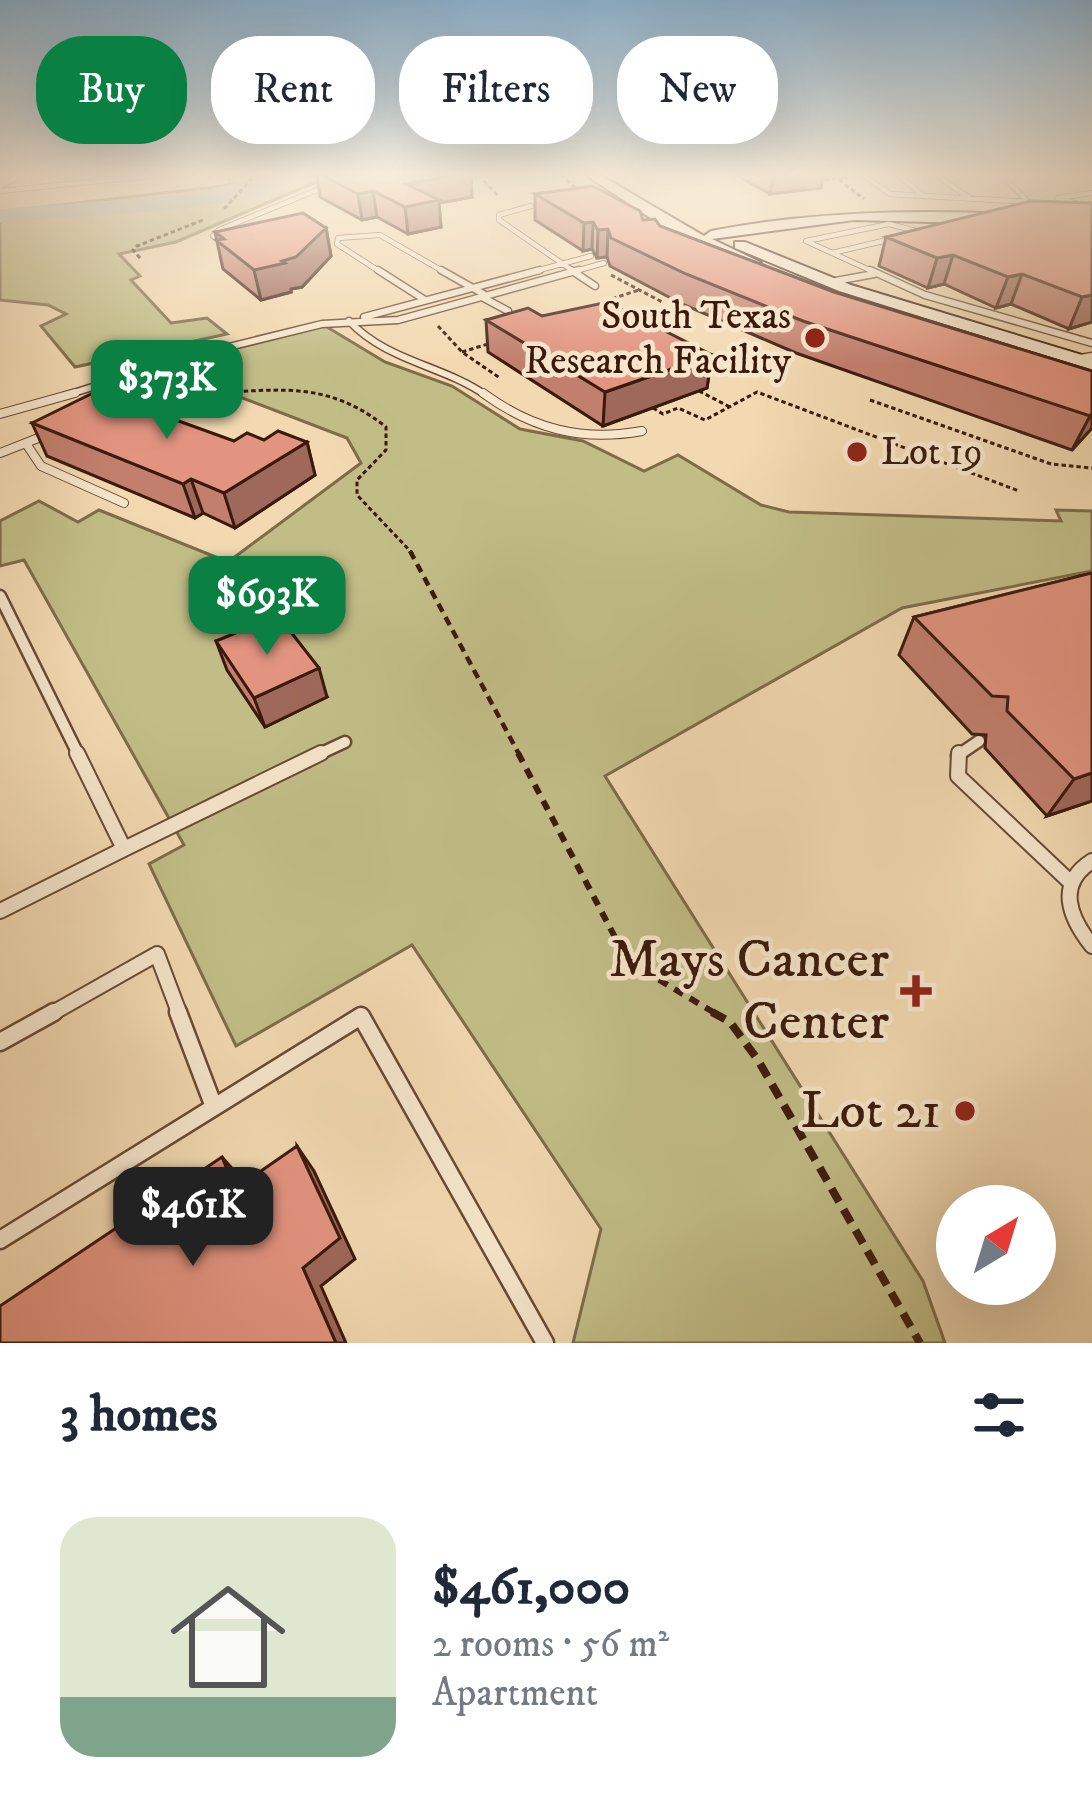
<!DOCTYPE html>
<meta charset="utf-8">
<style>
:root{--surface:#fff;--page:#f6f6f7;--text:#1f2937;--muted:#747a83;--accent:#0b8043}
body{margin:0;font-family:"IM FELL DW Pica",serif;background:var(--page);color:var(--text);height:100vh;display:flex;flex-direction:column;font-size:45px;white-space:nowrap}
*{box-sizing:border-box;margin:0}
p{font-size:39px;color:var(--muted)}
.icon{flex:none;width:66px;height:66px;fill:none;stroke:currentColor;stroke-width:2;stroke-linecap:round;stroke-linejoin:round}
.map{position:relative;height:1343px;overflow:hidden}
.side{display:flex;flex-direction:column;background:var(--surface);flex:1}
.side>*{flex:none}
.hud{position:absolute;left:36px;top:36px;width:1020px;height:108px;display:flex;gap:24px}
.needle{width:78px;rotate:38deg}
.tools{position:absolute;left:936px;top:1185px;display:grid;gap:24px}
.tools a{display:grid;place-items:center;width:120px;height:120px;border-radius:50%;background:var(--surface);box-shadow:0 12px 48px #0002;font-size:60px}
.price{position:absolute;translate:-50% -102px;padding:0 27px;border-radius:24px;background:var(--accent);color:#fff;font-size:39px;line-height:78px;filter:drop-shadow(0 3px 6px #0008)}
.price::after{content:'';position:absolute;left:50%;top:72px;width:36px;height:27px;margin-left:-18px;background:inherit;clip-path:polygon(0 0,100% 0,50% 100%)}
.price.on{background:#222;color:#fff}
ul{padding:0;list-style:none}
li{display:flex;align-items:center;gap:36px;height:300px;padding:0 60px}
li span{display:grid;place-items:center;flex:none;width:336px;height:240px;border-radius:36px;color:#555}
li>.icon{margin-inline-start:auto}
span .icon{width:144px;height:144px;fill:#fffc;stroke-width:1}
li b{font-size:51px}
h2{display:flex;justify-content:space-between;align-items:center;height:144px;padding:0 60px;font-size:51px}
.chip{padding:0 42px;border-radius:48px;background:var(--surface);box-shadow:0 12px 48px #0002;font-size:42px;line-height:108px}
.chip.on{background:var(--accent);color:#fff}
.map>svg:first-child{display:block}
.green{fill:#c2bd87;stroke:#7e6c49;stroke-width:3}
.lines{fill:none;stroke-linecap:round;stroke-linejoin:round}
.river{fill:#a1b7b8;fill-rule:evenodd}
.lane-far5-casing{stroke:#684a34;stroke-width:6}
.lane-far4-casing{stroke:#684a34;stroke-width:9}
.lane-far3-casing{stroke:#684a34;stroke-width:10}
.lane-far2-casing{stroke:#684a34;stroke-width:15}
.lane-far1-casing{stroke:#684a34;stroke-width:18}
.lane-casing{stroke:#684a34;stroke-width:21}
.secondary-casing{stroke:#3a1a0b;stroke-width:4}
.path-far3{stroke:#3a1a0b;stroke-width:3;stroke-dasharray:4.5 3;stroke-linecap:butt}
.path-far2{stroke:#3a1a0b;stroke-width:4.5;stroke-dasharray:9 6;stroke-linecap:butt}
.path-far1{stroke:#3a1a0b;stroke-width:6;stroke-dasharray:10 8;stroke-linecap:butt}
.path{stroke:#3a1a0b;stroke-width:8;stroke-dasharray:15 9;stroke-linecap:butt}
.lane-far5{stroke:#f7e6cc;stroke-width:4.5}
.lane-far4{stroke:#f7e6cc;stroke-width:6}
.lane-far3{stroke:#f7e6cc;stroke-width:8}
.lane-far2{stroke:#f7e6cc;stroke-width:10}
.lane-far1{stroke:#f7e6cc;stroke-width:14}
.lane{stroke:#f7e6cc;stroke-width:16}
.secondary{fill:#f7e6cc;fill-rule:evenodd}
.wall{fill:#c27f6e;stroke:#3a1a0b;stroke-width:3}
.shaded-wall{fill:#9e685a;stroke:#3a1a0b;stroke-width:3}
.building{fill:#e29480;stroke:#3a1a0b;stroke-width:3}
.poi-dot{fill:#8f2418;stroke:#f7e6cc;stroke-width:4.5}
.labels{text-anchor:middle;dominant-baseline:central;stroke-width:9;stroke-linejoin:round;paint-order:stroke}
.far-poi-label{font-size:39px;fill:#3a1a0b;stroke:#f7e6cc;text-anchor:end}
.near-poi-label{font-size:54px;fill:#3a1a0b;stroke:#f7e6cc;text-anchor:end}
</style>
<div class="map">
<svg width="1092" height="1343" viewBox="0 0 1092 1343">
<rect width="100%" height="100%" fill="#f2d9b1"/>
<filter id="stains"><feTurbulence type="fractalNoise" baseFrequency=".00167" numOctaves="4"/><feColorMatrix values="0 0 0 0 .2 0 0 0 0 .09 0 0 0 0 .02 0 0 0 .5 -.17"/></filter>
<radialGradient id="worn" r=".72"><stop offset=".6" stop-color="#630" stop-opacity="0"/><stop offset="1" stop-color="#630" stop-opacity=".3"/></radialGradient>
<path class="green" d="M227,175H332L176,242L119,254L140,276L131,280L171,323L207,318L227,334L75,367L41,326L66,314L48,305L0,300V212L223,186L231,183Z
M322,324L385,362L452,386L520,429L583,441L644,471L678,455L761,505L789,512L1061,521L1056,510L1092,511V571L902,608L605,776L923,1281L945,1343H573L601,1229L412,945L236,1046L149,864L184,845L24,560L0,566V521L39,501L78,522L99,510L228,562L361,463L347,438L190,378L184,358Z"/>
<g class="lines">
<path class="river" d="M274,175H303C253,215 69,214 0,223V209L183,195Z"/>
<g class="lane-far5-casing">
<path id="lane-far5" d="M863,175L890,194L1029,202
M898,175L924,196
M936,175L968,197
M1002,175L1031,205
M0,186L22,175
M0,191L159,175
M1092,193L1057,198L1092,208
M531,206L499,215V220L576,273
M225,246L213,236L219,230L329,185
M832,253L900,237
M382,273L337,244L338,238L380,235L446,273
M528,273L591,256
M568,273L604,263
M876,273L806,241L889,224L920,232"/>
</g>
<g class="lane-far4-casing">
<path id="lane-far4" d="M378,270L425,300
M441,270L487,296
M571,270L595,286
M870,270L925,295L1092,343
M830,282L874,274
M482,297L508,311
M364,317L540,270
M349,321C388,362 443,365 487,396
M1074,359L1092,356
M64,396L184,358L322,324L398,320L579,270"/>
</g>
<g class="lane-far3-casing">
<path id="lane-far3" d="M483,393C532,429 582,442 642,431
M0,414L75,393
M27,445L41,466L124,503
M0,453L51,433"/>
</g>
<g class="lane-far2-casing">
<path id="lane-far2" d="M0,596L79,756
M315,756L345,742
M957,756L979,741"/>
</g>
<g class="lane-far1-casing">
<path id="lane-far1" d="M959,753L958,776L1069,881
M124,849L321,753
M1092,861C1056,884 1069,917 1092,946
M0,911L124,849L77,753
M49,1015L157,954L180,1015"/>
</g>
<g class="lane-casing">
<path id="lane" d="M178,1012L214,1107
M0,1042L54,1012
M0,1240L361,1016L545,1343"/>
</g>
<g class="secondary-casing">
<path id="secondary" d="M586,175H600L704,236L711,231C838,206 963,210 1092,218V226L854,220L712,239L760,262L762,265L754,270L667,229Z
M735,242H745L851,285L1092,358V370L839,291L735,248Z"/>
</g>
<path class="path-far3" d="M479,175L499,197
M561,175L579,191
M838,179L846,178L842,175
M817,180L838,179L864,199
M224,209L255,175
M140,258L133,250L137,246L203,220
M611,275L664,303
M605,301L639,290
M438,326L462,352L500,378
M462,352L491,343
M154,387C244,406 306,363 386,427V450L357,480V495L413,554
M699,391L730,407
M870,400L1051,464L1092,468
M653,408L663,414L678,408L705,420L757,392L1019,491"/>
<path class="path-far2" d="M410,551L520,756"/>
<path class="path-far1" d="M518,753L617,941L646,972L718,1015"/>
<path class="path" d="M712,1012L730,1022L758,1060L920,1343"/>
<use href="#lane-far5" class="lane-far5"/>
<use href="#lane-far4" class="lane-far4"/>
<use href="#lane-far3" class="lane-far3"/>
<use href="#lane-far2" class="lane-far2"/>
<use href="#lane-far1" class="lane-far1"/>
<use href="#lane" class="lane"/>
<use href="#secondary" class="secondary"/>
</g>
<path class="wall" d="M317,175H471L472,197L439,203L441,227L408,234L377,217L362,220L320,197Z
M736,175H823L821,188L770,194Z
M535,194L643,220L834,292L1092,371V428L1072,450L796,353L682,304L610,266L607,257L597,258L592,249L583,251L535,220Z
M1092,203V322L1069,329L1011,304L996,308L944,284L928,288L879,266L886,237Z
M326,228L331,256L302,287L291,289V292L261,300L223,269L215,232Z
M542,316L712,355L707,388L603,426L488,352L486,320Z
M32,423L234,441L264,440L307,442L315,475L235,528L203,513L195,518L47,456Z
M1092,573V801L1047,816L985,748L986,735L972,734L899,655L914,617Z
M255,634L327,697L265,727L227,670L216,641Z"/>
<path class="shaded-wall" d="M454,175H471L472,197L439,203L441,227L408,234L405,207L406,184Z
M773,175H823L821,188L770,194Z
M373,191L377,217L362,220L358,194Z
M593,222L592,249L583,251L584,223Z
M326,228L331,256L302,287L291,289V292L261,300L254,270L282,261Z
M608,229L607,257L597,258L598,230Z
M953,255L944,284L928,288L937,258Z
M1022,274L1011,304L996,308L1008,277Z
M1092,295V322L1069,329L1082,297Z
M712,355L707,388L603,426L605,392Z
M1092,413V428L1072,450L1090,416Z
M307,442L315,475L235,528L224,493Z
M191,479L203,513L195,518L183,484Z
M319,668L327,697L265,727L254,698Z
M1092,773V801L1047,816L1074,779Z
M297,1146L314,1171L355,1259L321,1286L346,1343H336L303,1268Z
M222,1157L244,1182L257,1212L235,1189Z"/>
<path class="building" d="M322,175H454L406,184L439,200L405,207L373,191L358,194Z
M593,186L640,211L643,220L655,219L660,226L834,292L1092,371V413L1090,416L803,321L686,274L611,238L608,229L598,230L593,222L584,223L535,194Z
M1031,201L1092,203V295L1082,297L1022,274L1008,277L953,255L937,258L886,237Z
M303,213L326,228L296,257L282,261L285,263L254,270L216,240L224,239L215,232Z
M608,302L712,355L605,392L486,320L528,308L542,316Z
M91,394L107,395L234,441L247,433L264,440L278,431L307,442L224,493L191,479L183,484L32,423Z
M1092,573V773L1074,779L1007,711L1008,697L992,696L914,617Z
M283,622L319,668L254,698L216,641L250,627L255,634Z
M297,1146L340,1238L303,1268L336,1343H0V1306L222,1157L235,1189Z"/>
<linearGradient id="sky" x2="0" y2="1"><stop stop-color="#8bb5d5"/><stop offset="0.48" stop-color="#f9eedc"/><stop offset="1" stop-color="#f9eedc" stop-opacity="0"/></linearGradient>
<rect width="1092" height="363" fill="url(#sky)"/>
<g class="poi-dot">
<circle cx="815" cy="338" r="12"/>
<circle cx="857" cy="452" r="12"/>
<path d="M910 973h12v12h12v12h-12v12h-12v-12h-12v-12h12z"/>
<circle cx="965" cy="1111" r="12"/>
</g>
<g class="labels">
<g class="far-poi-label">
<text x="791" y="316">South Texas<tspan x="791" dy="45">Research Facility</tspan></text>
<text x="881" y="452" text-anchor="start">Lot 19</text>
</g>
<g class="near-poi-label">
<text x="889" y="960">Mays Cancer<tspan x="889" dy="62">Center</tspan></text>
<text x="941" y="1111">Lot 21</text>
</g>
</g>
<rect width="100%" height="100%" filter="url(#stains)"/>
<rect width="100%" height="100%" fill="url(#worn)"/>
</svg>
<div class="tools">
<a><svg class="needle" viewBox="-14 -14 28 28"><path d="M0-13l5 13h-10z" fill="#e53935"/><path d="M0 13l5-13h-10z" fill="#747a83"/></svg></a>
</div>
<b class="price" style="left:167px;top:442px">$373K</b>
<b class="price" style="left:267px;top:658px">$693K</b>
<b class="price on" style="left:193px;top:1269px">$461K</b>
<div class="hud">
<a class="chip on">Buy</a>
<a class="chip">Rent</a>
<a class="chip">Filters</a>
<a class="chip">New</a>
</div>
</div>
<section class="side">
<h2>3 homes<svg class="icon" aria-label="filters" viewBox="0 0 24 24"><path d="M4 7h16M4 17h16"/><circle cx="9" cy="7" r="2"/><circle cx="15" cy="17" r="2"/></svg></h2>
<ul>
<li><span style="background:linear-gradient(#dfe7d0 75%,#7fa58c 0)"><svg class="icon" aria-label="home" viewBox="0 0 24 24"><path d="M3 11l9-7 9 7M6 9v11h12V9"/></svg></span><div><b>$461,000</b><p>2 rooms · 56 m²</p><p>Apartment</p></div></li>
</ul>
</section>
